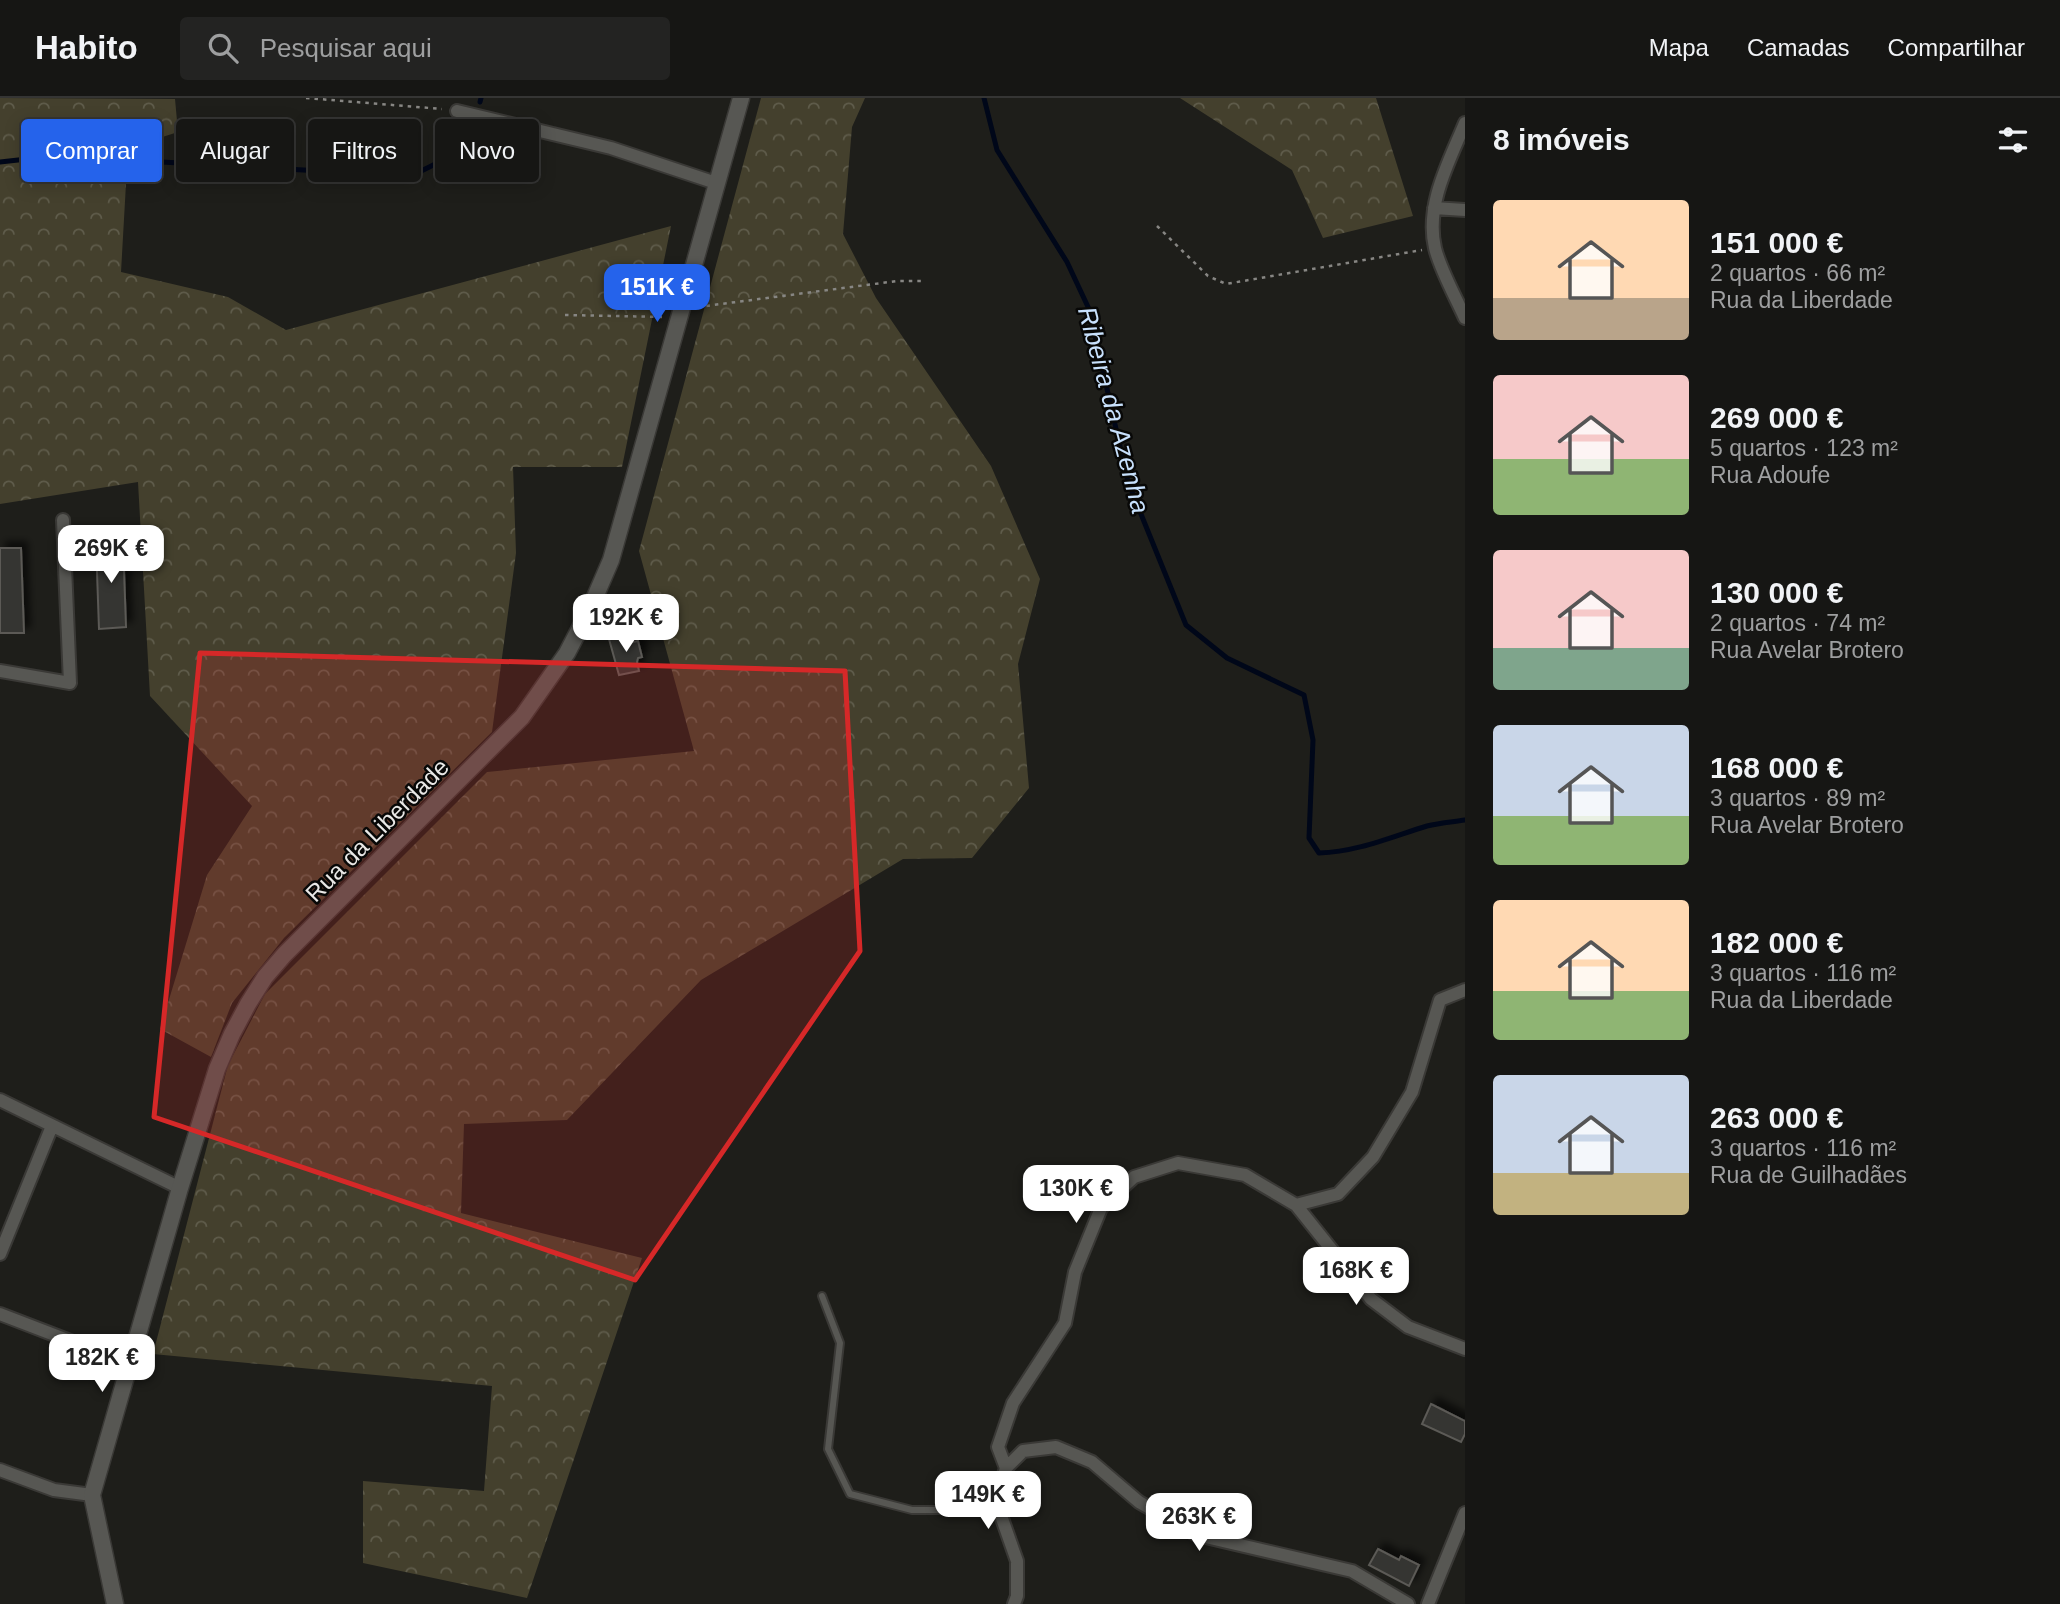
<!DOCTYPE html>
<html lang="pt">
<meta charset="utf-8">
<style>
:root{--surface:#161614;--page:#232322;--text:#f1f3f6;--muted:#9e9fa0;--line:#353534;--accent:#2563eb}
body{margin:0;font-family:Arial,sans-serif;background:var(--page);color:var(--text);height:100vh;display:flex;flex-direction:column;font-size:26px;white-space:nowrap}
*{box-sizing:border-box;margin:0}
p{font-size:23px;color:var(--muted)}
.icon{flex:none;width:38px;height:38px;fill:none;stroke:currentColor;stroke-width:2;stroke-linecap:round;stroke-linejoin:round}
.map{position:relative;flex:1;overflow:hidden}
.side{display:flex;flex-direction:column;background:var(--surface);width:595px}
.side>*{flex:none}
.guide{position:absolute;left:21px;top:21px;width:665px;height:63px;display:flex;gap:14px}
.price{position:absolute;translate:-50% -60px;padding:0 16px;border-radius:14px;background:#fff;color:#222;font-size:23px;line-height:46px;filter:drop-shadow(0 2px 4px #0008)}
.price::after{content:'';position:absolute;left:50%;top:42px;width:21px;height:16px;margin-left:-10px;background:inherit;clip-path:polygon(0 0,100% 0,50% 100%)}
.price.active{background:var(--accent);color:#fff}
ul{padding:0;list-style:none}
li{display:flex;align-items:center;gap:21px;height:175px;padding:0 28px}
li span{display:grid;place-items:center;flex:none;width:196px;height:140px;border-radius:7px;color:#555}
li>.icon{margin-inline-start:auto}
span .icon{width:84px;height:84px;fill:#fffc;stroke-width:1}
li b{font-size:30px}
h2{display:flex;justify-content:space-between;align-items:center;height:84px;padding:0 28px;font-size:30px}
.pill{padding:0 24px;border-radius:7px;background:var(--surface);box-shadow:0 4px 18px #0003,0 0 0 2px var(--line);font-size:24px;line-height:63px}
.pill.active{background:var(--accent);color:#fff}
header{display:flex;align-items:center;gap:42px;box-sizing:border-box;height:98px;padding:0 35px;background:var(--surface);border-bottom:2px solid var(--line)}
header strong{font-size:33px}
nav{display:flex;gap:38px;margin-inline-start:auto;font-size:24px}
.search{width:490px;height:63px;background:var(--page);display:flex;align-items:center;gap:18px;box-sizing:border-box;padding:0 24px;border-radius:7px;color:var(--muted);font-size:26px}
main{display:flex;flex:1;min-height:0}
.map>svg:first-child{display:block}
.forest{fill:url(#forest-crowns)}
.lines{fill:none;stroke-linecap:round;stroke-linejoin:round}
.stream{stroke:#000719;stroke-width:5}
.building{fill:#353430;stroke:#5b5a56;stroke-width:2;filter:url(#shadow)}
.service-casing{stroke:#3a3936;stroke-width:10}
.minor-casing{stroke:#3a3936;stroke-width:16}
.tertiary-casing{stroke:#3a3936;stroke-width:19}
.path{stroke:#878683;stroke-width:2.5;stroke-dasharray:3.5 5;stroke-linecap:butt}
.service{stroke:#575753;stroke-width:6}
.minor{stroke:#575753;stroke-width:12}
.tertiary{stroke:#575753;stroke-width:16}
.marked{fill:#d62828;fill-opacity:0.2;stroke:#d62828;stroke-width:5;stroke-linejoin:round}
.labels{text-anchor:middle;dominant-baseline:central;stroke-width:5;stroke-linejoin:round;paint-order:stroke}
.street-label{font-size:24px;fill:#e9e8e6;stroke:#080807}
.water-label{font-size:26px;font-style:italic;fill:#c8e1fd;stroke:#080807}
</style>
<header>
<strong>Habito</strong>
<div class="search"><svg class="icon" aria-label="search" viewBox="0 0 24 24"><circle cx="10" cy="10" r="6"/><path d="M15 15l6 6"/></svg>Pesquisar aqui</div>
<nav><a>Mapa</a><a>Camadas</a><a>Compartilhar</a></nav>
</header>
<main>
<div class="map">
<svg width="1465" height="1506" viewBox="0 0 1465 1506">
<defs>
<pattern id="forest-crowns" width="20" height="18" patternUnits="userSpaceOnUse" patternTransform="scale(1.75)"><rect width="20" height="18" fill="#44402d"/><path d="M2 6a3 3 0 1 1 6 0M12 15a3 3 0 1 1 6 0" fill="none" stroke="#5f5c4b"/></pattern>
<filter id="shadow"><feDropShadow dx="6" dy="-6" stdDeviation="3.5" flood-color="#0009"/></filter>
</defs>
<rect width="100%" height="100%" fill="#1e1e1a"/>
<path class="forest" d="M0,0L175,1L178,34L128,50L121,174L228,199L286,232L671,128L622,369H513L516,455L492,634L284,840L232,905L211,959L160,931L207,777L252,708L150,598L138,384L0,406Z
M761,0H865L852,29L843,136L876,200L991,368L1040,481L1018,566L1029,690L972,760L903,761L701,882L567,1022L464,1026L461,1115L642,1160L527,1500L363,1465V1383L484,1393L492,1288L153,1256L228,967L265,896L487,674L694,653L639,453Z
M1180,0H1376L1413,118L1323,140L1292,72Z"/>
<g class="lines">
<path class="stream" d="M984,0L997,52L1067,164L1089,211L1128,384L1186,527L1227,560L1304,597L1313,642L1309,740L1319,755C1357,754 1391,739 1427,728C1439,725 1452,724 1465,722
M480,4L481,0
M0,64L54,58L411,78C436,65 462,58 471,29"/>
</g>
<path class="building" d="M123,444L126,529L99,531L96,445Z
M0,450H21L24,535H0Z
M631,536L633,544L638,543L642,559L638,560L637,564L639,573L619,577L609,541Z
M1431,1306L1465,1323V1336L1461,1344L1422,1326Z
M1378,1451L1399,1462L1401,1458L1419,1467L1409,1488L1369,1467Z"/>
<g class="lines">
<g class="service-casing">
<path id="service" d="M822,1198L840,1245L828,1351L850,1396L912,1412H999"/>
</g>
<g class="minor-casing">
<path id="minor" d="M457,13L611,50L716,85
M1465,25C1449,64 1425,107 1435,150C1440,171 1456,200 1465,220
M1434,110L1465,112
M0,573L70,585L63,422
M0,1002L180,1090
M1296,1107L1338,1096L1373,1059L1412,994L1440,902L1465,892
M0,1156L52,1028
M0,1216L130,1266
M1006,1370L998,1349L1013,1305L1065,1225L1075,1174L1101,1110L1134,1079L1178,1065L1245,1077L1296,1107L1371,1201L1408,1229L1465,1251
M0,1372L54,1392L92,1397
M1014,1506L1017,1498V1463L999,1412L1001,1386L1006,1370L1023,1353L1056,1349L1092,1364L1139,1404L1197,1437L1352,1473L1408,1506
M1428,1506L1465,1415"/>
</g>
<g class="tertiary-casing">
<path id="tertiary" d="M115,1506L92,1397L180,1090L217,971L232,936L248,906L265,879L284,857L522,619L567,555L589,513L611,462L741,0"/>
</g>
<path class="path" d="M306,0L442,11
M1157,128L1208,178L1226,186L1422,152
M698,209L897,183H922
M565,217L664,219"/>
<use href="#service" class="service"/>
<use href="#minor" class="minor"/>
<use href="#tertiary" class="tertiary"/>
</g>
<path class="marked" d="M200,555L845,573L860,853L635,1182L154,1019Z"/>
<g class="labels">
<g class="street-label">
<text transform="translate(377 732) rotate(-45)">Rua da Liberdade</text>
</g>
<g class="water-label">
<text transform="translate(1114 312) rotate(75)">Ribeira da Azenha</text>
</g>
</g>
</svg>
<b class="price active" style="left:657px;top:226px">151K €</b>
<b class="price" style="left:111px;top:487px">269K €</b>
<b class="price" style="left:626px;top:556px">192K €</b>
<b class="price" style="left:1076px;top:1127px">130K €</b>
<b class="price" style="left:1356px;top:1209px">168K €</b>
<b class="price" style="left:102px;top:1296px">182K €</b>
<b class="price" style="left:988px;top:1433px">149K €</b>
<b class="price" style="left:1199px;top:1455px">263K €</b>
<div class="guide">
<a class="pill active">Comprar</a>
<a class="pill">Alugar</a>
<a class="pill">Filtros</a>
<a class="pill">Novo</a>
</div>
</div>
<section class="side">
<h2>8 imóveis<svg class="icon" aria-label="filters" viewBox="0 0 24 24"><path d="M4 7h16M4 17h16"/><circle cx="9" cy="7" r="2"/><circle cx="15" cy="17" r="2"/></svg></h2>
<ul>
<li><span style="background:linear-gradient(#ffd9b3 70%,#b9a48a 0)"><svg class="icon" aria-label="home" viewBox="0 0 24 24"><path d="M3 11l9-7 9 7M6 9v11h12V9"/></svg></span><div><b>151 000 €</b><p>2 quartos · 66 m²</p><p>Rua da Liberdade</p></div></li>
<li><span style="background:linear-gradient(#f6c9c9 60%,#8fb573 0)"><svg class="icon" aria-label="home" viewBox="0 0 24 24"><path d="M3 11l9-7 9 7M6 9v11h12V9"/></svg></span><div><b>269 000 €</b><p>5 quartos · 123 m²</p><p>Rua Adoufe</p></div></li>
<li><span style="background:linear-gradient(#f6c9c9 70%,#7fa58c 0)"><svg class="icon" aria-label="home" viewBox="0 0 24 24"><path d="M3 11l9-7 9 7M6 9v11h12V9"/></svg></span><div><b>130 000 €</b><p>2 quartos · 74 m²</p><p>Rua Avelar Brotero</p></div></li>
<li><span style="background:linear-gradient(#c9d6e8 65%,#8fb573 0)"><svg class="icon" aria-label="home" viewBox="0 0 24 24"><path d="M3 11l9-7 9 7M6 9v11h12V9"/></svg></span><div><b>168 000 €</b><p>3 quartos · 89 m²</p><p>Rua Avelar Brotero</p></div></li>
<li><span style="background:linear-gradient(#ffd9b3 65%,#8fb573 0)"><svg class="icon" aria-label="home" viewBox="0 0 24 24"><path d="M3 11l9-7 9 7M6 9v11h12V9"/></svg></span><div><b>182 000 €</b><p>3 quartos · 116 m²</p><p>Rua da Liberdade</p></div></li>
<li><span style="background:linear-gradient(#c9d6e8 70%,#c2b280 0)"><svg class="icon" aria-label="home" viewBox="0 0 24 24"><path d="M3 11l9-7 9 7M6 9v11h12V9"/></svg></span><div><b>263 000 €</b><p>3 quartos · 116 m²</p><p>Rua de Guilhadães</p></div></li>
</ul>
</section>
</main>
